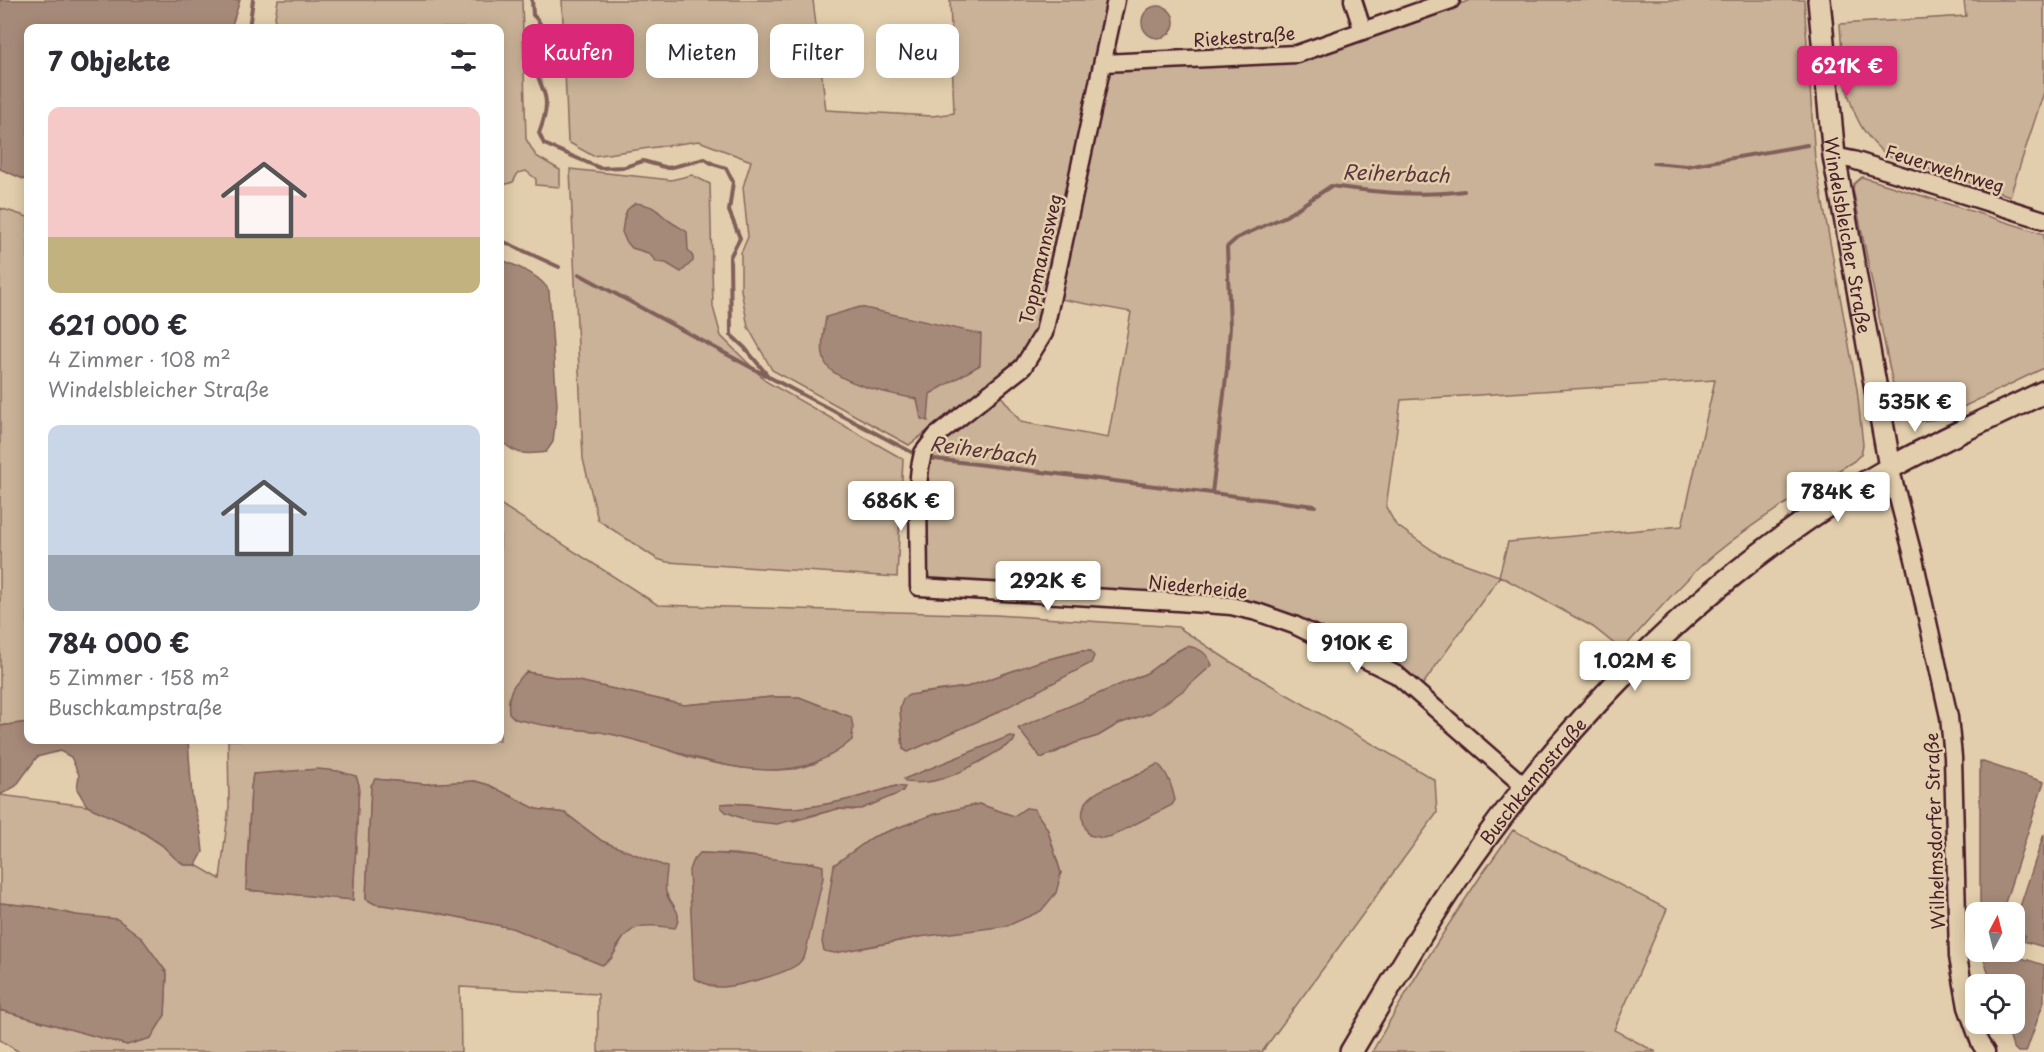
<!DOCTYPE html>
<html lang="de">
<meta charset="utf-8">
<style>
:root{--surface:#fff;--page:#f2f2f3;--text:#2b2b33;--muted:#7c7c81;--accent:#db2777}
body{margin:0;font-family:"Playpen Sans",sans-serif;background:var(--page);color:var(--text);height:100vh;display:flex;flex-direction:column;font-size:22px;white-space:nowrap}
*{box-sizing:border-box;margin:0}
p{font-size:20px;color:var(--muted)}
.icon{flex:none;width:33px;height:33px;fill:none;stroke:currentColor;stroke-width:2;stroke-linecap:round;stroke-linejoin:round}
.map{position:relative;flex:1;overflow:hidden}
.drawer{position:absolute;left:24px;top:24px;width:480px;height:720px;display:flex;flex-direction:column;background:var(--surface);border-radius:12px;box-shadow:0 3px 15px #0003}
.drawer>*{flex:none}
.top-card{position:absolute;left:522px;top:24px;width:570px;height:54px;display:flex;gap:12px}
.needle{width:39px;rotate:7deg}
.buttons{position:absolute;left:1965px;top:902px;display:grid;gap:12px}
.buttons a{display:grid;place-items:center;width:60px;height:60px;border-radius:12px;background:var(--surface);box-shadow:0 3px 15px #0003;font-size:30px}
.price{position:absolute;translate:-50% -51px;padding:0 14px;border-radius:6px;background:#fff;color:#222;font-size:20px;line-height:39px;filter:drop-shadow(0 2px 3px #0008)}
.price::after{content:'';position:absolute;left:50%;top:36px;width:18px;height:14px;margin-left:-9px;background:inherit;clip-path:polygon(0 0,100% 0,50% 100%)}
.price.current{background:var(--accent);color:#fff}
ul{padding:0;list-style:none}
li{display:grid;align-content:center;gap:12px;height:318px;padding:0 24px}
li span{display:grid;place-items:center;height:186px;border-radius:12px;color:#555}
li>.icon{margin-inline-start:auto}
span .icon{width:108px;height:108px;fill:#fffc;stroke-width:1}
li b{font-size:26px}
h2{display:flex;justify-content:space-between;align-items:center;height:72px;padding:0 24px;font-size:26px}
.tag{padding:0 21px;border-radius:12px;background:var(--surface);box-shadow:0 3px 15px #0003;font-size:21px;line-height:54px}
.tag.current{background:var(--accent);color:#fff}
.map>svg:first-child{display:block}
.green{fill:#c9b297;stroke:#8a6861;stroke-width:1.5;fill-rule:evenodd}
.water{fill:#a68a79;stroke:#815f5a;stroke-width:1.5}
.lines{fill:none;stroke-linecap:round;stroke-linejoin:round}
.stream{stroke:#815f5a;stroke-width:4}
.minor-casing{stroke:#4a1f2b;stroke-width:21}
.major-casing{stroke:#4a1f2b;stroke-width:26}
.minor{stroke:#e2ceac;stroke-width:16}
.major{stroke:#e2ceac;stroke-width:21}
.labels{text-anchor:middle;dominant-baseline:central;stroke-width:5;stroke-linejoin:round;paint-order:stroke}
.street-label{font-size:18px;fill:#4a1f2b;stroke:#e2ceac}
.water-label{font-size:20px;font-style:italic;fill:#5c343b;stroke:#e2ceac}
</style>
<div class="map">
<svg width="2044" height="1052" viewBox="0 0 2044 1052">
<rect width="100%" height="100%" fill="#e2ceac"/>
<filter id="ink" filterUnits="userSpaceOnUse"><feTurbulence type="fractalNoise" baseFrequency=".0167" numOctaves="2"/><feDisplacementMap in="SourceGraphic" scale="12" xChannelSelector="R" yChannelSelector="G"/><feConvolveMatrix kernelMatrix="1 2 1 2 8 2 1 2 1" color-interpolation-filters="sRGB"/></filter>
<g filter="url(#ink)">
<path class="green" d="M278,0H522L526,139L536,156L560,170V187L536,185V179L526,171L518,173L513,182L500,186V28H273Z
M562,0H813L826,110L932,116L954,113L950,0H1107L1037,332L1036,323V334L1015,363L909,445L772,370L748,327L741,290V253L748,237L743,187L751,161L699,141L593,156L568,142Z
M1471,0H1804L1815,160L1857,389L1863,445L1861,454L1854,461C1802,493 1747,525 1701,566C1673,592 1648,622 1622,650L1593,627L1500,576L1421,687L1383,656L1335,633L1290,615L1232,599L928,579L925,573C925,550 923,469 933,452C944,434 982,407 999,393L1021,422L1108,438L1131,312L1060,299L1107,74L1113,68L1300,60ZM1715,380L1682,526L1508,542L1499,576L1438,554L1396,525L1386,507L1401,400Z
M1966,0H2044V92L2010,196L1887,155C1845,124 1843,72 1840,24L1966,16L1964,1Z
M570,169L671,180L692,175L710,184L713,307L721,336L767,382L903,459L897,577L667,562L657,559L598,520L583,459Z
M1862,177L2044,234V368L1938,419L1914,422L1903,416L1892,380L1853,189L1854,184Z
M0,208L28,217V722L0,726Z
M500,504L658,605L996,615L1178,627L1231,662L1435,780L1437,813L1262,1052H598V994L460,987L461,1052H19L0,1040V1010L127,1045L165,1015L167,973L141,938L76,915L40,907L0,903V795L87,806L136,828L162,845L175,858L185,865H196L220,879L229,806L228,740H500ZM1187,646L1150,713L1118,724L1098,736L1075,743L1051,755L1029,741L1019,729L1147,673L1176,652ZM1081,651H1090L996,713L908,752L903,749L900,708L919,693L967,687L1041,661ZM527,672L583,682L684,705L773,697H799L851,717L817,763L795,769L776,770L742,768L714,763L691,758L652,744L604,732L564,728L515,719ZM1010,736L1015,738L1013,742L977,763L957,772L904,779ZM1158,765L1146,817L1111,836L1084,805C1099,788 1112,786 1131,778C1140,774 1149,769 1158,765ZM253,774L356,776L359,785L353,900L246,890L251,788ZM375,779L424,784L475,781L489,785L536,809L565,813L602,841L621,850L666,893L674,906L647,924L635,927L625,935L611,959L602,965L512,928L433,912L375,904L366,899L371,786ZM896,786L894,795L871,805L853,810L837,809L794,821L721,804C741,800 772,809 795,808C829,806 864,796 896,786ZM979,804L1014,816L1026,808L1047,828L1061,873L919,937L859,949L834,865L873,837L932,815ZM700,853L735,854L802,863L814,862L798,964L767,977L734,985Z
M1513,830L1667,909L1614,1030L1656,1052H1372C1415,975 1462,901 1513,830Z"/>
<path class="water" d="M0,0H240L232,25L219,28H28V181L0,169Z
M1142 22a16 16 0 1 1 32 0a16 16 0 1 1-32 0Z
M635,203C660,206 656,213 674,224C679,227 683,229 687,232L688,250L693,257V261L681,272L666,263L657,262L648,253L632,248L626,241L622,232L624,219L627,210Z
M500,259C516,266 541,275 549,291L557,405L553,442L546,452C525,455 516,455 500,440Z
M860,307L981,334L980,365L930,394L928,421L921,419L917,399C896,395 837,384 826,364C819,350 824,332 826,317Z
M1187,646C1200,648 1207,653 1212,665L1184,690L1150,713L1118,724L1098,736L1075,743L1041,758L1018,728L1147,673L1176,652Z
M1081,651H1090L1094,656L1091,663L996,713L908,752L903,749L900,708L903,699L909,695L967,687L1041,661Z
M527,672L583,682L684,705L773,697H799L851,717L853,727L852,740C780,804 685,748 605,733C592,730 578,730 564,728C547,726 531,723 515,719L509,713C507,695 512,683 527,672Z
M28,722V740H188L192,797L201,833L203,852L196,865H185L175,858L162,845L136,828L87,806L77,789L79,775L71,757L60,751L37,757L16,786L0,795V726Z
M1010,736L1015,738L1013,742C982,760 944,788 906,782L904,779Z
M1980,761L2044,782L2002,912H1980Z
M1158,764C1168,773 1172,787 1175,800L1172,805L1112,836L1103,838L1089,835C1068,799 1101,789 1129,779C1139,775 1148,769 1158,764Z
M318,769L338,771L356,776L359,785L353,900L246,890L251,788L253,774Z
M375,779L424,784L475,781L489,785L536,809L565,813L602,841L667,867C667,875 664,885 666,892C669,907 685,909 675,928C648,925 633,920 617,947C613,956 611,960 602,965L512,928L433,912L375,904L366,899L371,786Z
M896,786L905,787L902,792L861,809H837L777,824L749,821L726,812L721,807V804C745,801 771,809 795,808C829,806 864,796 896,786Z
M979,804L1014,816L1026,808L1034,809L1047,828L1061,873L1056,893L1041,911L1007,926L919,937L835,953L824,951L822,942L834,865L873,837L932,815Z
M2044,834V947L2023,941L2025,935L2015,933L2014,925Z
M700,853C732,854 763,857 795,862C806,863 813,862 823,866V878L805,955C803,958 801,961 799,963C787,974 733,988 717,987C708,986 702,982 694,978L689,870L692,862Z
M0,903L40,907L76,915L117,919L141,937L167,973L165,1015L151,1038L127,1045L0,1010Z
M1986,951H1999L2044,965V1001L2026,1052H2018L2013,1047L2005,1023H2014V984H1992L1983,957Z"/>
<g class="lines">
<path class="stream" d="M532,0L533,15C553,33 534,45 535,64C536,76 542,84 545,96C548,107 543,123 539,133L544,144L600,168L625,167L643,161L668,168L705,159L713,164L726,168L733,182L729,211L740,238L730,257L731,335L745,348L769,377L917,455
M249,28L253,0
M1653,163L1687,166L1807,145
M500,240L559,267
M579,274L765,375
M927,458L1212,493L1227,369L1230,327L1227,247L1237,238L1286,216L1331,186C1374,192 1420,197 1464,191
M1212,493L1315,506"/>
<g class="minor-casing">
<path id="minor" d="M1116,0L1044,333L1023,367L936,436L923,453L920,467L918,486L919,587L1178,602L1231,606L1257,612L1294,625L1397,675L1525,787
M1353,0L1363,31
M1103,63L1297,54L1451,0
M1834,156L1853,160L2044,220
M1890,467L1914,559L1949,717L1953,757L1958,957L1967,1007L1980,1043L1986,1052"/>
</g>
<g class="major-casing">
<g id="major">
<path id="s1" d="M1819,0L1834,156L1890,467"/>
<path id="s2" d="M1351,1052C1386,993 1420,933 1459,876C1572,713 1715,566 1890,468C1939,440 1993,417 2044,392"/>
</g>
</g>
<use href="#minor" class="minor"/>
<use href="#major" class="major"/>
</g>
</g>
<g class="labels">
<g class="street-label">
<text transform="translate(1244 36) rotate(-4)">Riekestraße</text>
<text transform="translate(1945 168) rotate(17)">Feuerwehrweg</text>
<text stroke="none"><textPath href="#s1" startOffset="237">Windelsbleicher Straße</textPath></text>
<text transform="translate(1040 259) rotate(-77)">Toppmannsweg</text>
<text transform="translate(1198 586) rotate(6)">Niederheide</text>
<text stroke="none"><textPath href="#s2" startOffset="327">Buschkampstraße</textPath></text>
<text transform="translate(1934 831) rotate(-92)">Wilhelmsdorfer Straße</text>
</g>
<g class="water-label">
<text transform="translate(1396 173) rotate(2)">Reiherbach</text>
<text transform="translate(983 450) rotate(8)">Reiherbach</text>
</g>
</g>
</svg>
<div class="buttons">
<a><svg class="needle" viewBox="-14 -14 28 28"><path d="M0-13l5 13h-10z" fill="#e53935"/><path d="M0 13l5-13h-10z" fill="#7c7c81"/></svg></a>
<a><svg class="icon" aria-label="locate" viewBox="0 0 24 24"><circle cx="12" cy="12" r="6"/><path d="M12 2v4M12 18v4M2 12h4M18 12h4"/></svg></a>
</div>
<b class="price current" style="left:1847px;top:97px">621K €</b>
<b class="price" style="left:1915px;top:433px">535K €</b>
<b class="price" style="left:1838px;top:523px">784K €</b>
<b class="price" style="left:901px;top:532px">686K €</b>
<b class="price" style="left:1048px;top:612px">292K €</b>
<b class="price" style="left:1357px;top:674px">910K €</b>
<b class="price" style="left:1635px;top:692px">1.02M €</b>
<div class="top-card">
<a class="tag current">Kaufen</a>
<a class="tag">Mieten</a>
<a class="tag">Filter</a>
<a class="tag">Neu</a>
</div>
<section class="drawer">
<h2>7 Objekte<svg class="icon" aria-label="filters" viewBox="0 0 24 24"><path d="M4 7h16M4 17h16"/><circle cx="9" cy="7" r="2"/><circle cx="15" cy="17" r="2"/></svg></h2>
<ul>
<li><span style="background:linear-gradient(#f6c9c9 70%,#c2b280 0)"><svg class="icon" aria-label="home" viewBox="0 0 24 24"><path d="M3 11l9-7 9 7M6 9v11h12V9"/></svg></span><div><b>621 000 €</b><p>4 Zimmer · 108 m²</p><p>Windelsbleicher Straße</p></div></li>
<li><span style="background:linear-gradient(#c9d6e8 70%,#9aa5b1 0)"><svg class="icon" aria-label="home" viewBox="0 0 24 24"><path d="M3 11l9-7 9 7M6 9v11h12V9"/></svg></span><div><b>784 000 €</b><p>5 Zimmer · 158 m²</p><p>Buschkampstraße</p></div></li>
</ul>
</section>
</div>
